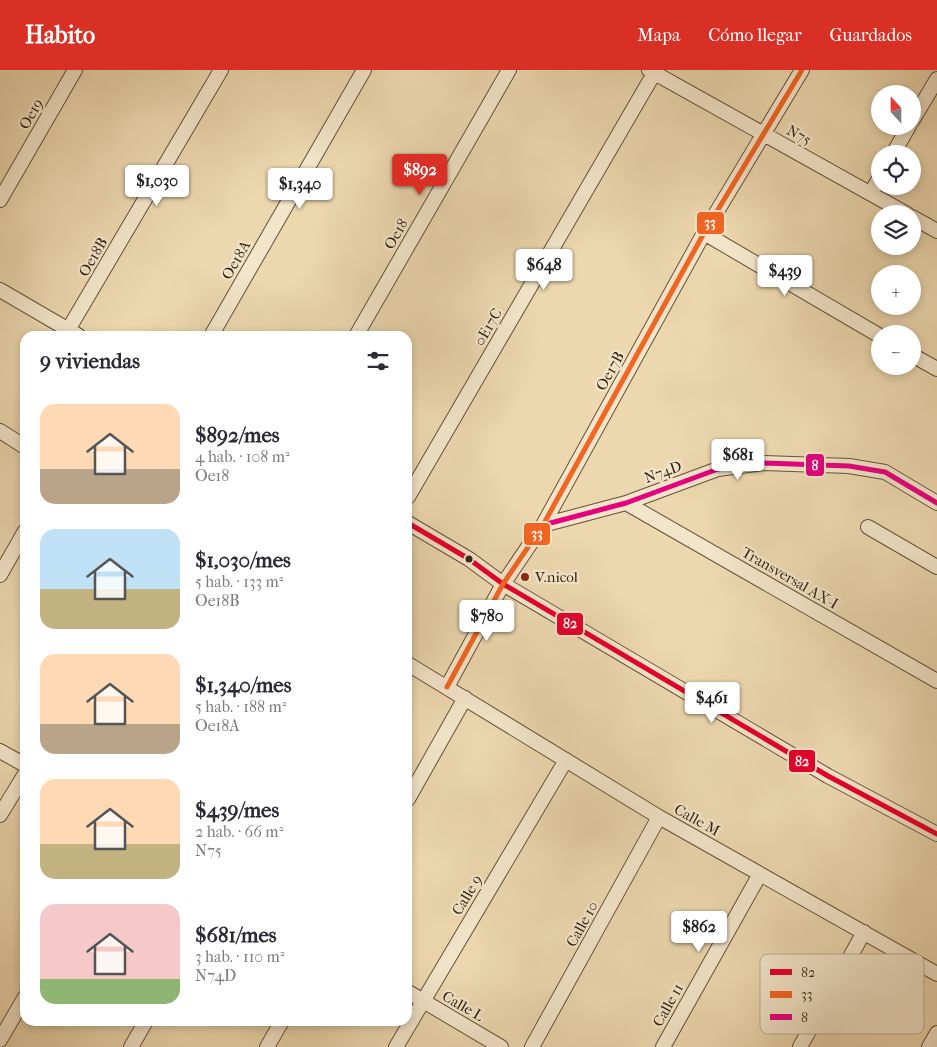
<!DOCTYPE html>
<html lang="es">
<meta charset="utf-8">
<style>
:root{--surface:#fff;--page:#f2f2f3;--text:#2b2b33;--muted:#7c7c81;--accent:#d93025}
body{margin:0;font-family:"IM FELL French Canon",serif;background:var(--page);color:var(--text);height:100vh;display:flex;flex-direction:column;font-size:19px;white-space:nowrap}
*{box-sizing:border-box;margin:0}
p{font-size:16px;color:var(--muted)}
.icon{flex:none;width:28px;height:28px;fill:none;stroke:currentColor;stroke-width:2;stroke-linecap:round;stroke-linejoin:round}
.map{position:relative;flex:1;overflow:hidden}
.side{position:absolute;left:20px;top:261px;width:392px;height:695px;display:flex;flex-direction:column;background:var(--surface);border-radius:15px;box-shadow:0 2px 8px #0003}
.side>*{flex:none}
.needle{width:32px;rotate:339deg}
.tools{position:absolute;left:871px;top:15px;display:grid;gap:10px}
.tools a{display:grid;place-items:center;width:50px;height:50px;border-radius:50%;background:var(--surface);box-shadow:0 2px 8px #0003;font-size:25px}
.price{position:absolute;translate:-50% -42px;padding:0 11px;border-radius:5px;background:#fff;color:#222;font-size:16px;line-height:32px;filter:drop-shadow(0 1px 2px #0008)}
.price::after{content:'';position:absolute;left:50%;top:30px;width:15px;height:11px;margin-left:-8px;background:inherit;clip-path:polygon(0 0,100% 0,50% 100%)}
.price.active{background:var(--accent);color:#fff}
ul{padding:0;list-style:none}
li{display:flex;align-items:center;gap:15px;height:125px;padding:0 20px}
li span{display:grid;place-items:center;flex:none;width:140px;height:100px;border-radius:15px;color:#555}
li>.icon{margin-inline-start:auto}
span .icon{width:60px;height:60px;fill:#fffc;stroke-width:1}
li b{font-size:21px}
h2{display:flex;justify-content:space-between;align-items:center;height:60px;padding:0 20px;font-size:21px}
header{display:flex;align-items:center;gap:30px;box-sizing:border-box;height:70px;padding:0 25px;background:var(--accent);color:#fff}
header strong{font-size:24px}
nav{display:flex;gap:28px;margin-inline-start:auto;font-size:18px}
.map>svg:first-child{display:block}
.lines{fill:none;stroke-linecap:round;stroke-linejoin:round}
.minor-casing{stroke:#64523a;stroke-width:16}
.minor{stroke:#f3e5ca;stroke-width:14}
.bus-1-casing{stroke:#f3e5ca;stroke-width:9}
.bus-2-casing{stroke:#f3e5ca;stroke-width:9}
.bus-3-casing{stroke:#f3e5ca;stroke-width:9}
.bus-1{stroke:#e4002b;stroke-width:5}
.bus-2{stroke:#f26522;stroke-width:5}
.bus-3{stroke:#e5007d;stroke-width:5}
.bus-dot{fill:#362513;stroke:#f3e5ca;stroke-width:2}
.poi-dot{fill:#8f2418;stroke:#f3e5ca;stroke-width:2}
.labels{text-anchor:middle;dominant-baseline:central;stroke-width:4.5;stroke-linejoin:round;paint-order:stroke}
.street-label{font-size:15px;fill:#362513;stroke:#f3e5ca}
.poi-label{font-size:15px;fill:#362513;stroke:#f3e5ca;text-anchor:start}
.key{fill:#f3e5ca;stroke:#baab93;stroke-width:1}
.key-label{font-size:14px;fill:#362513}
.line-badge{stroke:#f3e5ca;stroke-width:2}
.badge-label{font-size:14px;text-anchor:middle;font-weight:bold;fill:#fff}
</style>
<header>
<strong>Habito</strong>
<nav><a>Mapa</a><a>Cómo llegar</a><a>Guardados</a></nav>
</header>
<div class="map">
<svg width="937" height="977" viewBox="0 0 937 977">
<rect width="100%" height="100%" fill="#ecd7ae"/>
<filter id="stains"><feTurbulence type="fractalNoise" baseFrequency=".004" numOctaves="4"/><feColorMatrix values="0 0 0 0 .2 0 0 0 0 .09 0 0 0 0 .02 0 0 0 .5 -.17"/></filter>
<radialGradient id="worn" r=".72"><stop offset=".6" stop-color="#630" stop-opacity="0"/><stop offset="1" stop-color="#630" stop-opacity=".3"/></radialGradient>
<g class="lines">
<g class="minor-casing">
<path id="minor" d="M649,0L907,144
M912,51L937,9
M893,84L909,56
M871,123L880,107
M0,130L75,0
M912,147L937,161
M704,163L880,266
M0,220L79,266
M68,260L221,0
M211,266L364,0
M356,266L509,0
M912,285L937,299
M0,361L25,377
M408,427L656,0
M626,433L937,611
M408,453L469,489L503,514L828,706L937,764
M543,455L626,433L718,399L764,393L849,396L885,402L937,433
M868,457L937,497
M0,505L25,461
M408,594L659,747L937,904
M447,617L503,514L543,455L704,163L802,0
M0,681L25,695
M408,729L465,628
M0,745L25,704
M408,922L501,977
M0,970L25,927
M131,977L146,951
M267,977L282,951
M396,977L566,690
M532,977L659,747
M663,977L760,804
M800,977L864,862
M929,977L937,963"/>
</g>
<use href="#minor" class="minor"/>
<g class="bus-1-casing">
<path id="bus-1" d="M408,453L469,489L503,514L828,706L937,764"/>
</g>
<g class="bus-2-casing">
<path id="bus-2" d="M447,617L503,514L543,455L704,163L802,0"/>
</g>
<g class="bus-3-casing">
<path id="bus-3" d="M543,455L626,433L718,399L764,393L849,396L885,402L937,433"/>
</g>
<use href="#bus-1" class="bus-1"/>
<use href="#bus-2" class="bus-2"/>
<use href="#bus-3" class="bus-3"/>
</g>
<circle class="bus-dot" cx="469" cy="489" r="4.5"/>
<circle class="poi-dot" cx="525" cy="507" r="5"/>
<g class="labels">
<g class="street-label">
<text transform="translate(31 44) rotate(-60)">Oe19</text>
<text transform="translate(799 65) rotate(29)">N75</text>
<text transform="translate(396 164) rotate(-60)">Oe18</text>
<text transform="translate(93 187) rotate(-60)">Oe18B</text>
<text transform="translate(236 190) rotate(-60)">Oe18A</text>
<text transform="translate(488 257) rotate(-60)">0E17C</text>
<text transform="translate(610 301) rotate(-61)">Oe17B</text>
<text transform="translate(663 402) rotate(-20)">N74D</text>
<text transform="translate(790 508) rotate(30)">Transversal AX-I</text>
<text transform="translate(697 750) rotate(29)">Calle M</text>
<text transform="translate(467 825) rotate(-59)">Calle 9</text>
<text transform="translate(582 854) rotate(-61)">Calle 10</text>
<text transform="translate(668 935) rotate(-61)">Calle 11</text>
<text transform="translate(463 936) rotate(30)">Calle L</text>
</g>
<g class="poi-label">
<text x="535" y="507">V.nicol</text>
</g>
</g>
<rect x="760" y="884" width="164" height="80" rx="8" class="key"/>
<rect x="770" y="899" width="22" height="6" fill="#e4002b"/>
<rect x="770" y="921" width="22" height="7" fill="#f26522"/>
<rect x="770" y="944" width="22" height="6" fill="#e5007d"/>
<g class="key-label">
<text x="801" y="907">82</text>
<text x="801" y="929">33</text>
<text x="801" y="952">8</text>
</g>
<g class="line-badge">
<rect x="696" y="141" width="29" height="24" rx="5" fill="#f26522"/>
<rect x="805" y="383" width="20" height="24" rx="5" fill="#e5007d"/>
<rect x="523" y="452" width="28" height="24" rx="5" fill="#f26522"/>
<rect x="556" y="542" width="28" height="24" rx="5" fill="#e4002b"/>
<rect x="788" y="679" width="28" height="24" rx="5" fill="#e4002b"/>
</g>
<g class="badge-label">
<text x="710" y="157">33</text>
<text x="815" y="400">8</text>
<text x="537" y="468">33</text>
<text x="570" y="558">82</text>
<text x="802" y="696">82</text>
</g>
<rect width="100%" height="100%" filter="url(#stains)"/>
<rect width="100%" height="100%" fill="url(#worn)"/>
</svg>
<div class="tools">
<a><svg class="needle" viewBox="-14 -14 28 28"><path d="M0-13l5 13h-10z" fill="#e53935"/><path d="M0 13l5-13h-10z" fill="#7c7c81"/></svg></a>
<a><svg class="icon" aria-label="locate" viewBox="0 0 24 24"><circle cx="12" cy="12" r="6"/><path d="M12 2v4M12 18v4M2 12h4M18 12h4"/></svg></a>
<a><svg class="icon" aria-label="layers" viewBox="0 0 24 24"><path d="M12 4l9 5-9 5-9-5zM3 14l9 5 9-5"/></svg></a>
<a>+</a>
<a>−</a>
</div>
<b class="price active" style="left:420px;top:126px">$892</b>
<b class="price" style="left:157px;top:137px">$1,030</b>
<b class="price" style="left:300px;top:140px">$1,340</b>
<b class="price" style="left:544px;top:221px">$648</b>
<b class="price" style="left:785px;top:227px">$439</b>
<b class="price" style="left:738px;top:411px">$681</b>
<b class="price" style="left:487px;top:572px">$780</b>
<b class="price" style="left:712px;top:654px">$461</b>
<b class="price" style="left:699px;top:883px">$862</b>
<section class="side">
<h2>9 viviendas<svg class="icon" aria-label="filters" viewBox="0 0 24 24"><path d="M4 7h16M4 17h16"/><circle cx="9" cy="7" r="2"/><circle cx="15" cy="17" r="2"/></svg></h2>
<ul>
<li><span style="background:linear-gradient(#ffd9b3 65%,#b9a48a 0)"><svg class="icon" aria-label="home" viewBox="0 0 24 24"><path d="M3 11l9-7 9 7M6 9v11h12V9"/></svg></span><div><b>$892/mes</b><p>4 hab. · 108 m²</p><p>Oe18</p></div></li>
<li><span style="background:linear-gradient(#bfe0f5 60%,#c2b280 0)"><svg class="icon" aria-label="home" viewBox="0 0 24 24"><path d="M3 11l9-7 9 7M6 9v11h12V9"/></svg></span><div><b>$1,030/mes</b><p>5 hab. · 133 m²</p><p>Oe18B</p></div></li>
<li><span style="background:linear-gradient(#ffd9b3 70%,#b9a48a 0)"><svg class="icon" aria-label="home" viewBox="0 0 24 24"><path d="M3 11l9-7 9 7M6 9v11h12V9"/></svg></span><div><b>$1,340/mes</b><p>5 hab. · 188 m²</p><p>Oe18A</p></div></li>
<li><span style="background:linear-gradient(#ffd9b3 65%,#c2b280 0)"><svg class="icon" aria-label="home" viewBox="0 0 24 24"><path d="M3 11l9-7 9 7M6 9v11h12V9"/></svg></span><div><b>$439/mes</b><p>2 hab. · 66 m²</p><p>N75</p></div></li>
<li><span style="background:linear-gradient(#f6c9c9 75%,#8fb573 0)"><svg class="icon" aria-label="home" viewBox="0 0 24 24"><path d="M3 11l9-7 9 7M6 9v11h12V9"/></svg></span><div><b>$681/mes</b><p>3 hab. · 110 m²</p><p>N74D</p></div></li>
</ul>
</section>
</div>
